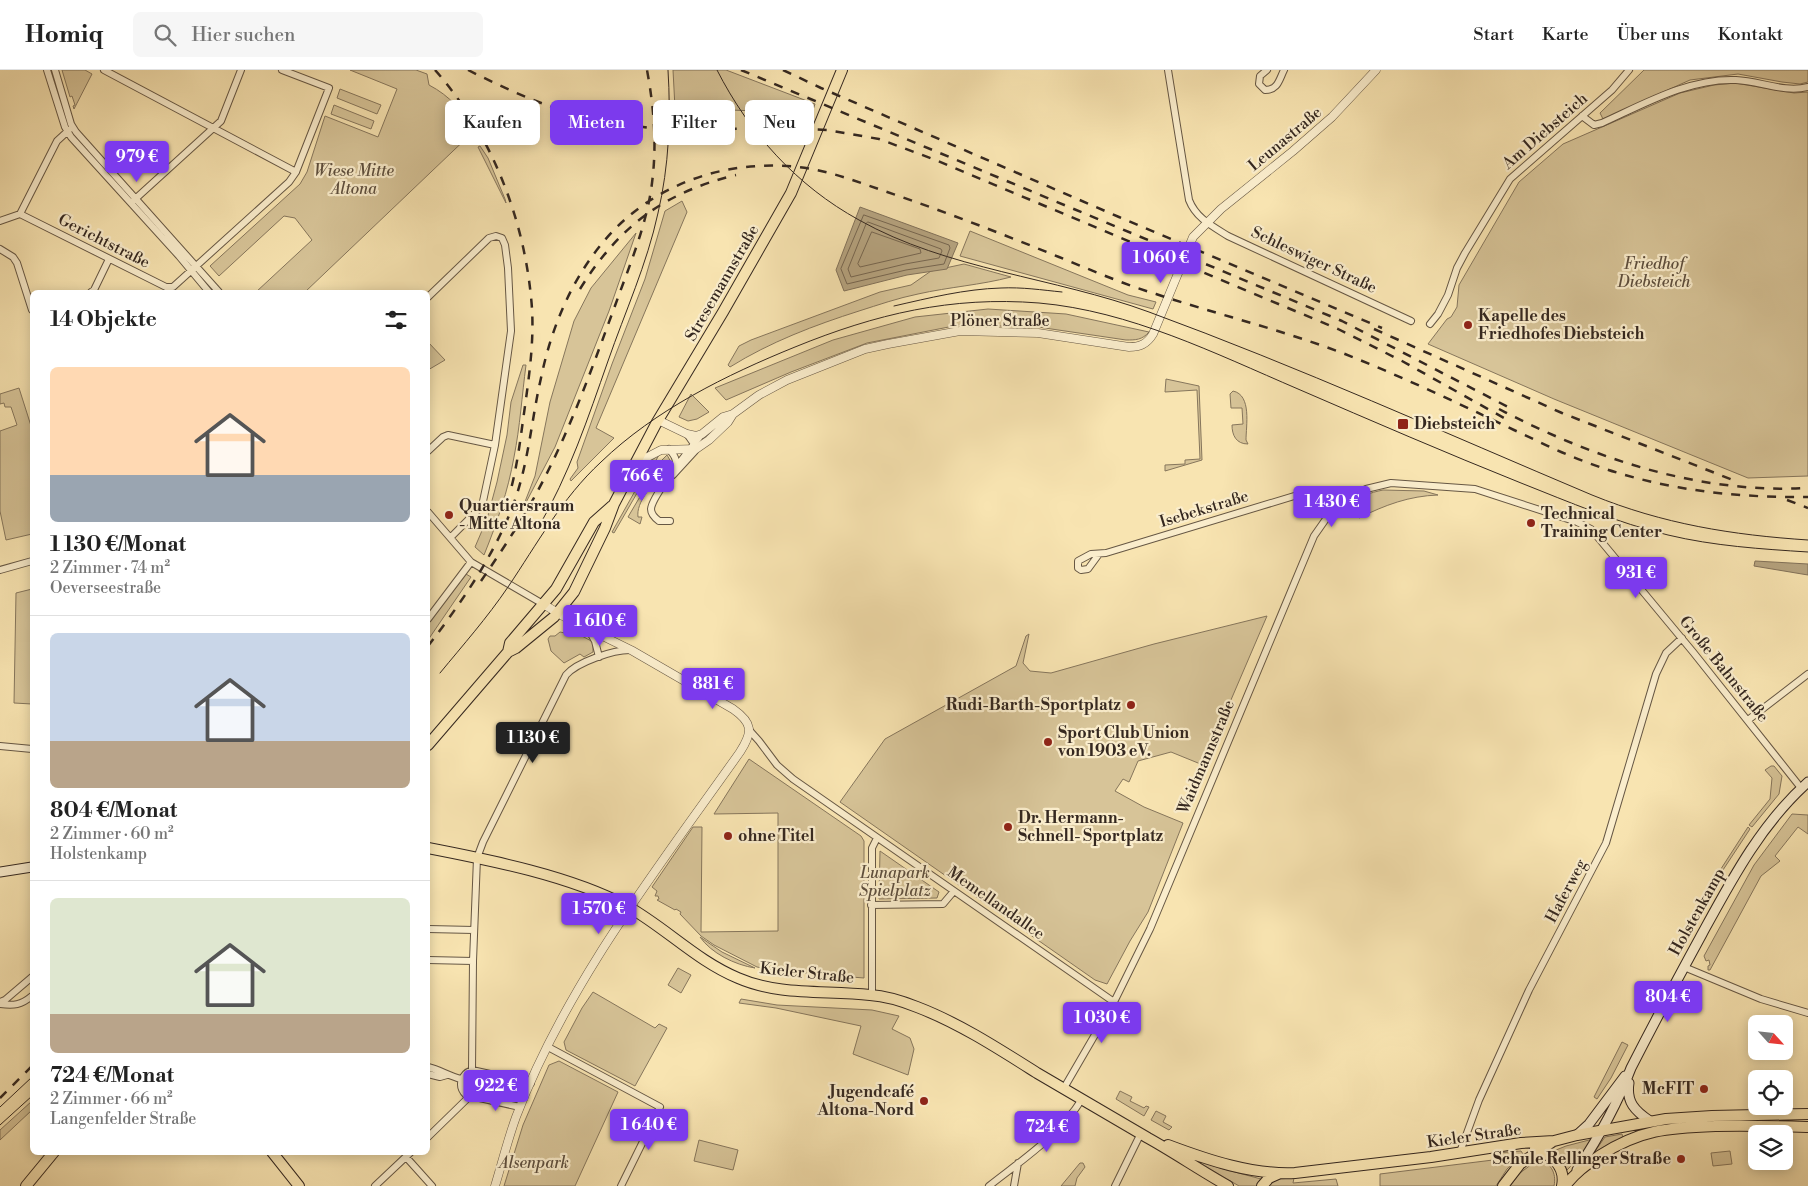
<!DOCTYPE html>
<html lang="de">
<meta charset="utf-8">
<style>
:root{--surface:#fff;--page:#f6f6f6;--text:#222;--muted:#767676;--line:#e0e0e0;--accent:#7c3aed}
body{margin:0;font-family:"Libre Bodoni",serif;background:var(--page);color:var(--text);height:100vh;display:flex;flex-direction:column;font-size:19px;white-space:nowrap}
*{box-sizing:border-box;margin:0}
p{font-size:16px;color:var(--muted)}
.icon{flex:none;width:28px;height:28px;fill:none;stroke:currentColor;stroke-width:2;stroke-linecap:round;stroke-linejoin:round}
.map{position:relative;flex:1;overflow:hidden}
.side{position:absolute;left:30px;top:220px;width:400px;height:865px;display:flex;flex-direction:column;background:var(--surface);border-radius:8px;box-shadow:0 2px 12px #0003}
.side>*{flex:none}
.banner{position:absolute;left:445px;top:30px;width:475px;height:45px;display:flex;gap:10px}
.needle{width:32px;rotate:117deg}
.buttons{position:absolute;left:1748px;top:945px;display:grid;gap:10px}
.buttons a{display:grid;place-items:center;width:45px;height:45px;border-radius:8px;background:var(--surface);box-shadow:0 2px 12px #0003;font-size:25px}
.price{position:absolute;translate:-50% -42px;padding:0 11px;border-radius:5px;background:var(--accent);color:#fff;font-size:16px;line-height:32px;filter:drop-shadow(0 1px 2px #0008)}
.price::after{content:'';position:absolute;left:50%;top:30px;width:15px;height:11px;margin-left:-8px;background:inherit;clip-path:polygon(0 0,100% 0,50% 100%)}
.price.active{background:#222;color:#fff}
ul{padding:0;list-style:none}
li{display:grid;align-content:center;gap:10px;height:265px;padding:0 20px}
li+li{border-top:1px solid var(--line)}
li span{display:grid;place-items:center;height:155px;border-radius:8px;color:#555}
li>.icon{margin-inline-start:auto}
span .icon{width:90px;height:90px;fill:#fffc;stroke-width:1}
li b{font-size:21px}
h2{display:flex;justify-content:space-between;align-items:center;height:60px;padding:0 20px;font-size:21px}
.tag{padding:0 18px;border-radius:8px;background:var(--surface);box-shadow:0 2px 12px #0003;font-size:18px;line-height:45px}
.tag.active{background:var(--accent);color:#fff}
header{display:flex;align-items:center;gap:30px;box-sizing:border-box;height:70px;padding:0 25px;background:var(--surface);border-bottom:1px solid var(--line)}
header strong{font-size:24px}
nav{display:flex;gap:28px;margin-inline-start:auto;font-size:18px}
.search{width:350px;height:45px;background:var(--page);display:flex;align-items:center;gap:12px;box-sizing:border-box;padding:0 18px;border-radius:8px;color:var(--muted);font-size:19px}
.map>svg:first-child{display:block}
.green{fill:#d7c498;stroke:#86765c}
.water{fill:#b6a480;stroke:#82725a}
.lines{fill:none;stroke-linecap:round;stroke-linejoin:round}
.shore{stroke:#766650;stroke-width:1}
.minor-casing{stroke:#665744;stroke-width:8}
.tertiary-casing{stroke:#665744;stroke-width:9}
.secondary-casing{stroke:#352820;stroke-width:11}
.primary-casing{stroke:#352820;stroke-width:12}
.minor{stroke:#faedcc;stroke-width:6}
.tertiary{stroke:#faedcc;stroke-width:8}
.secondary{stroke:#faedcc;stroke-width:9}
.primary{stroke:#f8e4b1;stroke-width:10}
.tram{stroke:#352820;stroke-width:1}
.rail{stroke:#352820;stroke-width:2.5;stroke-dasharray:9 9;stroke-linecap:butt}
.poi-dot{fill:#8f2418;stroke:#faedcc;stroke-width:2}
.labels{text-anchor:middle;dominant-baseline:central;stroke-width:4.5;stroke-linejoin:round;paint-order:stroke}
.street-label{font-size:16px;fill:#352820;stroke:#faedcc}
.park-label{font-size:16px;font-style:italic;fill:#5e4f3e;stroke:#faedcc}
.poi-label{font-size:16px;font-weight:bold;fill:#352820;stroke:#faedcc;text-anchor:start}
</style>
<header>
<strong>Homiq</strong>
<div class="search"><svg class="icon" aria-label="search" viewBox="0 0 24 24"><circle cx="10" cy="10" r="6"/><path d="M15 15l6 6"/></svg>Hier suchen</div>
<nav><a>Start</a><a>Karte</a><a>Über uns</a><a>Kontakt</a></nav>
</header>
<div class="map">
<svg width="1808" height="1116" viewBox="0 0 1808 1116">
<rect width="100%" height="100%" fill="#f8e4b1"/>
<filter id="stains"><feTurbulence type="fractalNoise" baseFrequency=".004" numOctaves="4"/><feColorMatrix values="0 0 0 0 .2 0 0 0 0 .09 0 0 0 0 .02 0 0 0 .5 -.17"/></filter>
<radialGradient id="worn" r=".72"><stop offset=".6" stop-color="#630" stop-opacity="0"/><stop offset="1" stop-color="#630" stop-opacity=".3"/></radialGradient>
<path class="green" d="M62,0H85L92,4L74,39L73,36L75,35L72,26L70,27Z
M350,0H416L427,4L429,15C450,26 463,41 473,62L305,222H256L312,170L295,148L284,146L219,206L210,196L300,114L307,102L325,46L378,67L397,19Z
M673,0H726L815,34L812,43L675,38Z
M1644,0H1808V12L1800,14L1782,12L1738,4L1690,10L1603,49L1600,43Z
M1735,13L1794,23L1808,22V406L1748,408L1554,329L1428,274L1447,249L1451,247L1457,237L1459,215L1519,112L1563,74L1680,23L1714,15Z
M340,19L381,35L377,44L337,28Z
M334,35L374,51L371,59L331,44Z
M480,76L488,88L505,129L506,133L478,77Z
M682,131L687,142L596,358L614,368L571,411L570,409L578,398L577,392L612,294L645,209L665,141Z
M970,161L1128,225L1156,232L1153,239L960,186Z
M636,163L609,241L555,377L521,442L535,406L550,332L574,251L591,218Z
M964,194L1011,207C981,215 949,217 918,224C898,228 878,235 859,241C815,255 770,272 730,297L728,295L739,276L751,270L880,222L911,215L931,201Z
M988,239L1066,244L1149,262C1142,270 1136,270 1126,270L1038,257L959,255L867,273L791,302L726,330L715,318L833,270L915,247Z
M428,272L445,290L428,300Z
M523,295H526C522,325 520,357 514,387C508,421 497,453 484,485L475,477L487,449L497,412L507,365L511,332Z
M1166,309L1199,316L1202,390L1165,401V395L1185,394V390L1200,389L1197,320L1165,322Z
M19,318L32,359V464L6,470L0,441V361L17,355L11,337H5L4,333L0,334V324Z
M1233,321C1252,325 1246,356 1246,370L1248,374C1236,374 1232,365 1232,355L1243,354L1242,338H1231L1230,324Z
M691,324L709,342L697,349L688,351L679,347Z
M659,385L614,463L612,462L653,389Z
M667,385L671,392L666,404H660C652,416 636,432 638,447H642L640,454L628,447L661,391Z
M1383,420L1424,421L1438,425C1409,426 1385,435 1359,448L1355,438C1358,425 1370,423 1383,420Z
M466,504L471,507L428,570V554Z
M32,519V634L14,633L16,523Z
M1267,546L1203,695L1171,682L1138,691L1129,712L1123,709L1115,721L1144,737L1183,753L1148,842L1130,871L1107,914L1095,910L840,732L885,669L1016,596L1026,566L1029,564L1023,593L1030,601L1051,603L1154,574Z
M571,560L593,572V582L584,587L580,584L564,593L551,581L548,569L550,566H555L560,562L570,564Z
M749,689L861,766L864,771V908L778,901L757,897L714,875L701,866L680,844L681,842L676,839L675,840L657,830L659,829L658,826H655L657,821L652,817L693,757H702L701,862L778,861V743L714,744Z
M1771,696H1774L1782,706L1779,724L1752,757L1749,755L1770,729L1772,708L1765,700Z
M1792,744L1808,745V764L1798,757L1775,786L1780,791L1761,806L1710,900H1708V896L1710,895L1709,890L1706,891L1704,886L1754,795Z
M1748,757L1750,759L1719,806L1682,876L1679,875L1717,805Z
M880,781L939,822L937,828L879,829Z
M700,867L722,882L755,898C735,895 711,883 700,867Z
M678,898L691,905L681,923L668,915Z
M593,922L655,958L659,954L667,958L635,1016L566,980L564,972L582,938Z
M741,929L777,935L872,940L899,946L892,959L910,968L914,979L908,1005L853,984L861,956L776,938L739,933Z
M1622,972L1628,975L1611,1008L1597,1029L1594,1027Z
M559,991L618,1022L575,1116H504L523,1055L549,995Z
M475,1005L503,1011L500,1017L518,1021L515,1027L497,1023L493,1027H490L494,1023L484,1020L480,1024C473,1023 469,1022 467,1015L469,1009Z
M1120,1021L1132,1027L1130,1031L1144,1038L1146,1036L1149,1037L1144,1046L1116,1029Z
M32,1031V1040L0,1070V1060Z
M1156,1041L1166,1046L1163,1052L1172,1057L1169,1060L1151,1050Z
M1622,1064L1623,1068L1591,1087L1605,1067Z
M1593,1069L1582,1085L1567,1100L1560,1090L1551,1082L1566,1076Z
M699,1070L738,1080L733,1100L694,1091Z
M1521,1081L1523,1084L1507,1099L1496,1116H1380V1104L1493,1090L1497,1083Z
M1730,1081L1732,1094L1713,1096L1711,1083Z
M1190,1087L1220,1098L1261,1109L1258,1116H1239Z
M1536,1091C1550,1090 1557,1103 1554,1116H1510L1520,1103Z
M1080,1093H1083L1085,1097L1077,1108L1075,1116H1061Z
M1294,1108L1293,1113L1336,1109L1338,1116H1268L1277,1109Z"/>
<path class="water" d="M860,137L958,173L947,199L907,205L844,221L836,200Z
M1755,491L1808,494V505L1754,496Z"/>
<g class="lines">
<path class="shore" d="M864,145L949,175L950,178L944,194L906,200L847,214L841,199Z
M868,152L941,179L942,181L939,188L905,194L851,207L848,199L866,154Z
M872,162L920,179L921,183L860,197L858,194Z"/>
<g class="minor-casing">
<path id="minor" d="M47,0L65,57L71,67L179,186L209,222
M55,0L71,54L76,62L219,222
M104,0L296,102
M1168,0L1189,130C1196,148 1212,156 1228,166L1411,251
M1267,0L1260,6L1259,14L1265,20C1278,20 1279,10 1284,0
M1582,46L1594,55L1602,53C1644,34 1689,8 1736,10C1760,11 1784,23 1808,17
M133,131L221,51L241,0
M20,144L57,71L69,60
M0,151L20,144L166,217H173L289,112L296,102L329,18L282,0
M0,179L13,187L17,193L32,240
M91,222L94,220L109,189
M428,227L489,168L496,166L502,168L505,175L508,198L511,261L495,375L482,436L451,467
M1430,254L1438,244L1448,225L1457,198L1465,183L1510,109L1612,20L1629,0
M669,379C674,385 678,390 675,398
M428,381L443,367L448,365L495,375
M673,405L695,381L694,374L687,364
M428,442L471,492L543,534
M670,451H659C655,448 651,444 651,439C652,425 692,377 702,364
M1099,484L1088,499L1081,500L1078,498V491L1091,484L1106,483L1314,420L1327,421L1342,433
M0,500L32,491
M428,549L471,492
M588,559L595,571L599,587
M1748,650L1808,604
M750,661L759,671L777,695L793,709L1114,932
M0,676L32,679
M871,835L943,834L954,821
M428,859L474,860
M428,890L473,891
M1684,897L1761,929L1808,943
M872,925V778L877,768
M0,932L5,930L32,907
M0,934C14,936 21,935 32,926
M548,977L660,1037L621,1116
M428,997C440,1000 449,1006 461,1009
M472,1000L473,891L477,788L483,772L566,605C577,592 613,580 630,580
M428,1004L440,1007L447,1005
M1064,1018L1114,932L1150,859L1314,466L1328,446L1342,433L1366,419L1391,413L1475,419L1577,452L1591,459L1693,582L1801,718
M520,1037L466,1025C457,1016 461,1004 472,1000L531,1013
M428,1067L470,1026
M1460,1082L1479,1030L1529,920L1606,773L1656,604L1666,583L1682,568
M406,1087L432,1116
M375,1116L411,1082
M989,1116C1022,1090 1060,1065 1082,1029
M1014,1116L1018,1093
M1115,1116L1141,1063"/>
</g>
<g class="tertiary-casing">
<path id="tertiary" d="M658,350L687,364L696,366L702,364L723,347L733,344L759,325L787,310L865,279L888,274L960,261L1038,263L1129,277C1140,277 1147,274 1153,264L1193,167L1221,139L1293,81L1332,47L1376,0
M636,393L661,380L696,379L709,370L728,352L733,344
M495,1116C502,1093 508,1069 516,1047C567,913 658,798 740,682C753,662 753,653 733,639L631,580L568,549L543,534"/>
</g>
<g class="secondary-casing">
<path id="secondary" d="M0,802L32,797
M1629,1013C1626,1032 1635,1041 1650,1051
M1577,1065L1589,1054L1625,1006
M1577,1100C1599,1067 1617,1035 1631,998C1654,953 1678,908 1702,864C1732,809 1761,754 1808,712"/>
</g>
<g class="primary-casing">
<path id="primary" d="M508,582L510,573L556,519L594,452L612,436
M428,675L508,582L516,578L554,547L574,522L605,458L614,434L657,352L723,242L791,123L842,0
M428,778C490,790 571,806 627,836C666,858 697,891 738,908C779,926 826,920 870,925C885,926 902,931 917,937C959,953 999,979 1037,1003C1074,1025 1111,1046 1148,1068C1175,1083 1201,1101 1228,1116
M1168,1075C1208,1090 1252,1105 1295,1103L1431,1087L1521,1073L1554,1071L1577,1065L1666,1049L1712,1046L1808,1044
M1535,1079C1552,1085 1566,1097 1562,1116
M272,1082L299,1116
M26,1116L54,1082
M1262,1116L1269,1108L1278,1104
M1503,1116L1520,1094L1552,1072
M1565,1116C1575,1103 1586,1095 1599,1086C1641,1059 1668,1058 1716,1056C1747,1055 1777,1056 1808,1057"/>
</g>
<use href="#minor" class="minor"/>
<use href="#tertiary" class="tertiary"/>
<use href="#secondary" class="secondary"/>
<use href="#primary" class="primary"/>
<path class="tram" d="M717,0C749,63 797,116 859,150C948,200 1054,207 1149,242C1299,297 1445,363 1592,425C1663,454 1732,465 1808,470
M894,236C929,228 965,219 1001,218C1022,217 1042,220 1062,222
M538,458C569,405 588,348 608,291C625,242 647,194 658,143C669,96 671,48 668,0
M440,603C463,575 487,548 508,517C537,474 562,428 601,392C655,340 726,305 795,277C876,244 951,226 1039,233C1130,241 1214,283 1298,319C1372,351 1446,383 1521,413C1569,432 1618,453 1668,465C1714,476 1761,479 1808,482
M0,1037L32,1007
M0,1055L32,1026"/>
<path class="rail" d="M435,0C490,62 523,145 531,227C535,263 530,300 525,336C521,364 518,392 511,419
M468,0C500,16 532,31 567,42C594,50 622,54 650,58L720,59L784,58L827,60L879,69L933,89L1338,259L1402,291L1504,348
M741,0L1342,251L1510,338
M783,0L821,18L1119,147L1382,258
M580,219C619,156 665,122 736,105
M1374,259L1562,343L1738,412
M1499,339C1595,389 1699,424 1808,418
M1787,430L1808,438
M481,511C505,476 529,440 548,401C575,347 595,290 616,233C630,194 647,154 652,113C657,74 654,38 647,0
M428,576C462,532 498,480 516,427C529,388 532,347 541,308C552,254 575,201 613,161C658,114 722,92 787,96C825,98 860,113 896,125C951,144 1005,165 1059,187C1091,200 1123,214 1156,224C1222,246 1291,262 1355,288C1409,310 1462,335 1514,360C1538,371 1561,383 1586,392C1657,419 1732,428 1808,427
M0,1028L32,996"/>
</g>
<g class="poi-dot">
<circle cx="1468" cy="255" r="5"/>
<rect x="1397" y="348" width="12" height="12" rx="2.5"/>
<circle cx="449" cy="445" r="5"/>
<circle cx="1531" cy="453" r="5"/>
<circle cx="1131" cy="635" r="5"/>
<circle cx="1048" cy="672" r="5"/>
<circle cx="1008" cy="757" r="5"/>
<circle cx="728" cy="766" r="5"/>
<circle cx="1704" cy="1019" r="5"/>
<circle cx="924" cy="1031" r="5"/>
<circle cx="1681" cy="1089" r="5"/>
</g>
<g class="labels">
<g class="street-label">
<text transform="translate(1545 61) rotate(-41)">Am Diebsteich</text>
<text transform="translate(1285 69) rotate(-40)">Leunastraße</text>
<text transform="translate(104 171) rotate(27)">Gerichtstraße</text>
<text transform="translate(1314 190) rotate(25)">Schleswiger Straße</text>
<text transform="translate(722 213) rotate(-60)">Stresemannstraße</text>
<text x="1000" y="251">Plöner Straße</text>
<text transform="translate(1204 439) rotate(-17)">Isebekstraße</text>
<text transform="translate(1724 599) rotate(51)">Große Bahnstraße</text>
<text transform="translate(1206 687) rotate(-67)">Waidmannstraße</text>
<text transform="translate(1566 821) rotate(-62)">Haferweg</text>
<text transform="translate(996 833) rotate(35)">Memellandallee</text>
<text transform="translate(1697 842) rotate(-61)">Holstenkamp</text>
<text transform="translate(807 903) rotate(6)">Kieler Straße</text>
<text transform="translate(1474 1066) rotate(-8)">Kieler Straße</text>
</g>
<g class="park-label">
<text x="354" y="101">Wiese Mitte<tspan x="354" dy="18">Altona</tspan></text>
<text x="1654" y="194">Friedhof<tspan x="1654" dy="18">Diebsteich</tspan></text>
<text x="895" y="803">Lunapark<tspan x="895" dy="18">Spielplatz</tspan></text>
<text x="534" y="1093">Alsenpark</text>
</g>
<g class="poi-label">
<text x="1478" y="246">Kapelle des<tspan x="1478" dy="18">Friedhofes Diebsteich</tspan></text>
<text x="1414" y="354">Diebsteich</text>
<text x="459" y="436">Quartiersraum<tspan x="459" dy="18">- Mitte Altona</tspan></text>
<text x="1541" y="444">Technical<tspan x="1541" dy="18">Training Center</tspan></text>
<text x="1121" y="635" text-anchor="end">Rudi-Barth-Sportplatz</text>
<text x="1058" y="663">Sport Club Union<tspan x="1058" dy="18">von 1903 eV.</tspan></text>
<text x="1018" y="748">Dr. Hermann-<tspan x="1018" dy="18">Schnell- Sportplatz</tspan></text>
<text x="738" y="766">ohne Titel</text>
<text x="1694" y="1019" text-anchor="end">McFIT</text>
<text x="914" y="1022" text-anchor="end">Jugendcafé<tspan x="914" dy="18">Altona-Nord</tspan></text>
<text x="1671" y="1089" text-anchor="end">Schule Rellinger Straße</text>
</g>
</g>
<rect width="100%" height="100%" filter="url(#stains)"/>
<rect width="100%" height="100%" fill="url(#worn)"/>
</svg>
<div class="buttons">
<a><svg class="needle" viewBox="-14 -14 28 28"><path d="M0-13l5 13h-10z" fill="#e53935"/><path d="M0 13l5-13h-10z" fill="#767676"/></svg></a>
<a><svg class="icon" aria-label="locate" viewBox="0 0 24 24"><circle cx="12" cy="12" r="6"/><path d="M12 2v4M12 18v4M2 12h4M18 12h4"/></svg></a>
<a><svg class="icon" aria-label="layers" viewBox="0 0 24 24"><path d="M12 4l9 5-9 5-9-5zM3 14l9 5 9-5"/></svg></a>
</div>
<b class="price" style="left:137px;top:113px">979 €</b>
<b class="price" style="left:1161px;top:214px">1 060 €</b>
<b class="price" style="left:642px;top:432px">766 €</b>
<b class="price" style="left:1332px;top:458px">1 430 €</b>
<b class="price" style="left:1636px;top:529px">931 €</b>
<b class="price" style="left:600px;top:577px">1 610 €</b>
<b class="price" style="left:713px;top:640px">881 €</b>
<b class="price active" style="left:533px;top:694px">1 130 €</b>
<b class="price" style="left:599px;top:865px">1 570 €</b>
<b class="price" style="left:1668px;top:953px">804 €</b>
<b class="price" style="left:1102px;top:974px">1 030 €</b>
<b class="price" style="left:496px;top:1042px">922 €</b>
<b class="price" style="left:649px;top:1081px">1 640 €</b>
<b class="price" style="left:1047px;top:1083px">724 €</b>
<div class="banner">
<a class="tag">Kaufen</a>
<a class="tag active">Mieten</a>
<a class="tag">Filter</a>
<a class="tag">Neu</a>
</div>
<section class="side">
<h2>14 Objekte<svg class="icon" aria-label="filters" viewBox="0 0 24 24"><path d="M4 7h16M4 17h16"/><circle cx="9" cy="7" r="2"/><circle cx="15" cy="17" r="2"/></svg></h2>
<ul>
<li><span style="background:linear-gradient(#ffd9b3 70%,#9aa5b1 0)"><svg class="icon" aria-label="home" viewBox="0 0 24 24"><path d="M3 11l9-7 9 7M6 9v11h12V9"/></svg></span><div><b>1 130 €/Monat</b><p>2 Zimmer · 74 m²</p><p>Oeverseestraße</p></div></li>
<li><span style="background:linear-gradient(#c9d6e8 70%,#b9a48a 0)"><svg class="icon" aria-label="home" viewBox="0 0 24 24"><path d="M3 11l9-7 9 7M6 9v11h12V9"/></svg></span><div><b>804 €/Monat</b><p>2 Zimmer · 60 m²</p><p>Holstenkamp</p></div></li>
<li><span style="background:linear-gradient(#dfe7d0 75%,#b9a48a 0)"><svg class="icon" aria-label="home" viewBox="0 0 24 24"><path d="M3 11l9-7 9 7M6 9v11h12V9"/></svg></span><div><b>724 €/Monat</b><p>2 Zimmer · 66 m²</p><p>Langenfelder Straße</p></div></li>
</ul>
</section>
</div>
